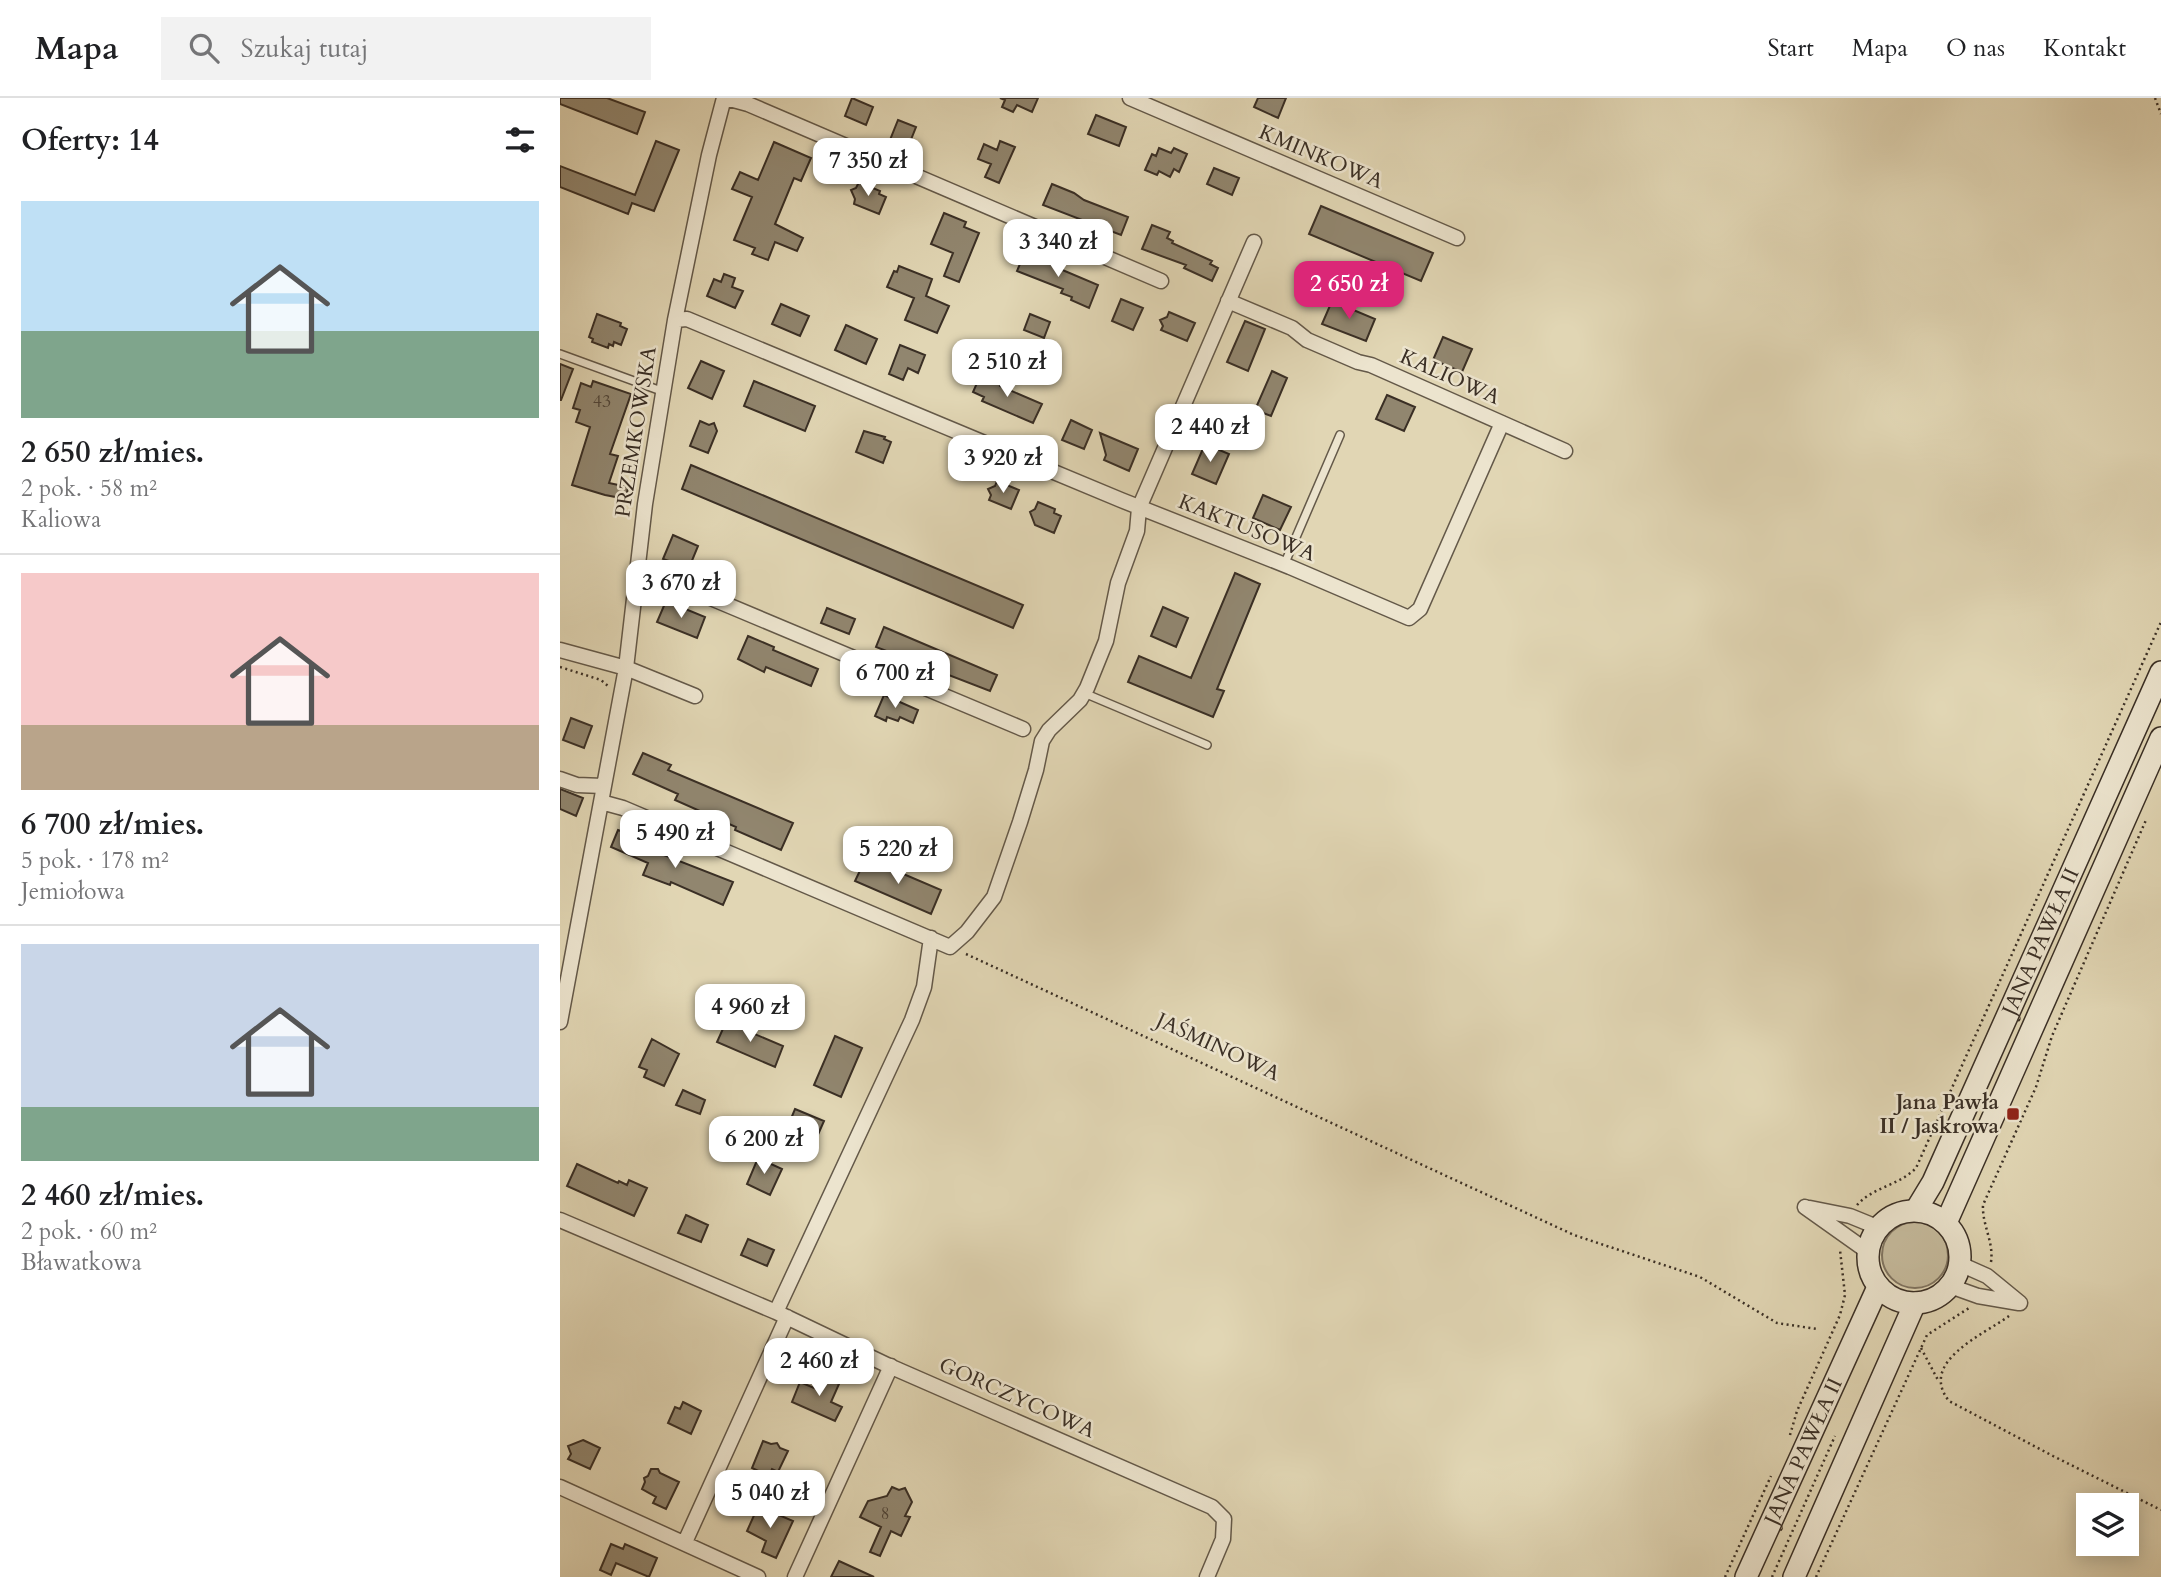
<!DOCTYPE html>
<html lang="pl">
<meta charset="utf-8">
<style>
:root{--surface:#fff;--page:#f2f2f2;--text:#202124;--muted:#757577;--line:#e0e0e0;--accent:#db2777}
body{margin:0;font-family:Cardo,serif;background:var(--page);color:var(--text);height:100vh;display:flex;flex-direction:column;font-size:26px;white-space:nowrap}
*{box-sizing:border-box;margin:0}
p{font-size:23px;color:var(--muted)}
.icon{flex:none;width:38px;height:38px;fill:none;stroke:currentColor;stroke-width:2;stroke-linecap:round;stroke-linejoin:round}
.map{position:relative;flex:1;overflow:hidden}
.side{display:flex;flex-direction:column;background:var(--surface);width:560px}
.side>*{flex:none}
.controls{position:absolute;left:1516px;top:1395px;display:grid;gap:14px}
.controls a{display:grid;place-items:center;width:63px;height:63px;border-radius:0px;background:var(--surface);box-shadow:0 4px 18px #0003;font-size:35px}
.price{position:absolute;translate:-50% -60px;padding:0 16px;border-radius:14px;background:#fff;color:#222;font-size:23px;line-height:46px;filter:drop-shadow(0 2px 4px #0008)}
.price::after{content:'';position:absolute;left:50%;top:42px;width:21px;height:16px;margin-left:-10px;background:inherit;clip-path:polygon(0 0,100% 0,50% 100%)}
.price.current{background:var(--accent);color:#fff}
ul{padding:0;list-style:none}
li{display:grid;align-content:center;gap:14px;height:371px;padding:0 21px}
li+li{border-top:2px solid var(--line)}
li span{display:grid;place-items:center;height:217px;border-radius:0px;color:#555}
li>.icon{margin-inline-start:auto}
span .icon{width:126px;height:126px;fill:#fffc;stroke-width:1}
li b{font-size:30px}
h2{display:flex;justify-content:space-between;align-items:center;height:84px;padding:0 21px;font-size:30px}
header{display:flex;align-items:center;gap:42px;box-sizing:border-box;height:98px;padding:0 35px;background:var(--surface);border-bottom:2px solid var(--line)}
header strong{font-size:33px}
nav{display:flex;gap:38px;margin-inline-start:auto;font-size:24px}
.search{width:490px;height:63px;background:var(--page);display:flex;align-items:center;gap:18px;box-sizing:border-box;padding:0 24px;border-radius:0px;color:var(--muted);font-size:26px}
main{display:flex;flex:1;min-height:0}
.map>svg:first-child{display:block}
.green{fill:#c5ba9c;stroke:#807460;stroke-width:2}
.building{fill:#91866f;stroke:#3a2f25;stroke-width:2}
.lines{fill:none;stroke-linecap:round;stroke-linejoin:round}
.lane-casing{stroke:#645949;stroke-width:10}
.street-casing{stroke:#645949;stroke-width:17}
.secondary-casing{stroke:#3a2f25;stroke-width:24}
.path{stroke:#3a2f25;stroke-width:2.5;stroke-dasharray:2 3.5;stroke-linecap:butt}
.lane{stroke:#ece4ce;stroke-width:7}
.street{stroke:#ece4ce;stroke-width:14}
.secondary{stroke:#ece4ce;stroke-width:21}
.poi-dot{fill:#8f2418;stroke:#ece4ce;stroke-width:2.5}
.labels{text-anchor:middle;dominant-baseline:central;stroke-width:5;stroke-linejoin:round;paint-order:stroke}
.number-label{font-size:18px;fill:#504538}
.street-label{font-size:21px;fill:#3a2f25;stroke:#ece4ce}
.poi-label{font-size:21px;font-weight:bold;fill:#3a2f25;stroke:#ece4ce;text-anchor:end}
</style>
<header>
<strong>Mapa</strong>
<div class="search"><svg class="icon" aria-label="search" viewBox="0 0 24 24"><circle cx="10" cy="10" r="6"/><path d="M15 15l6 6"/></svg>Szukaj tutaj</div>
<nav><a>Start</a><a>Mapa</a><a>O nas</a><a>Kontakt</a></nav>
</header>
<main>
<section class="side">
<h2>Oferty: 14<svg class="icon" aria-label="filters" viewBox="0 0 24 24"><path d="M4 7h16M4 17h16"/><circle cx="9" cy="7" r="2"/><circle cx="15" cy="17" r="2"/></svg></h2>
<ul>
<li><span style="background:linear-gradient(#bfe0f5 60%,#7fa58c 0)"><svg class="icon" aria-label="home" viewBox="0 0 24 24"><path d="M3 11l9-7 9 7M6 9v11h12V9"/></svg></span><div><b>2 650 zł/mies.</b><p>2 pok. · 58 m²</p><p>Kaliowa</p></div></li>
<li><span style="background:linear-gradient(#f6c9c9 70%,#b9a48a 0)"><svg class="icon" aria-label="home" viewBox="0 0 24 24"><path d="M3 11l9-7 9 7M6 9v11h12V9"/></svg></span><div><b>6 700 zł/mies.</b><p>5 pok. · 178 m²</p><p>Jemiołowa</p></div></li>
<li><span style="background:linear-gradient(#c9d6e8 75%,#7fa58c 0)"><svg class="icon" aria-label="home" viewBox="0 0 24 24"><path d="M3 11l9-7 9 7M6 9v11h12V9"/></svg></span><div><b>2 460 zł/mies.</b><p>2 pok. · 60 m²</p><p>Bławatkowa</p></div></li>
</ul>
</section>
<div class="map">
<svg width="1601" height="1479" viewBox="0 0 1601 1479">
<rect width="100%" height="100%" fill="#e1d6b4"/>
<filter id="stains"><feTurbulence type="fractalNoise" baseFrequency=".00286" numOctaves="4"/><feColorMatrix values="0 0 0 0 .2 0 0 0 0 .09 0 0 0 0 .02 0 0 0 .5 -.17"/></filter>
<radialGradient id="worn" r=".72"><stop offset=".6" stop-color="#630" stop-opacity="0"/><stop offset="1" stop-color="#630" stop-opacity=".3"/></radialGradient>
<path class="green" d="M1322 1157a33 33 0 1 1 66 0a33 33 0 1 1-66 0Z"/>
<path class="building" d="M0,0H47L85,14L77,36L0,6Z
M292,0L313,9L306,27L285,18Z
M440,0H478L472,14L457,7L453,14L442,9L445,2Z
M698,0H726L718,20L694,9Z
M536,17L566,29L559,48L528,36Z
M338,22L356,29L348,49L330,42Z
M96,43L119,52L94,113L72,105L68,116L0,89V68L75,97Z
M440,43L455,49L439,85L425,79L431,66L418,61L424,46L437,52Z
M214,44L251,60L241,83L234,80L215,126L243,140L237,153L215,144L208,162L192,156L195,150L174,142L192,99L172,91L180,74L198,82Z
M599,50L611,55L614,50L627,56L619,74L614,71L610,79L599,73L597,77L585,72L592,56L596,58Z
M654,70L679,80L672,97L647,86Z
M299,84L320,93L319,96L326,99L319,116L294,106L295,101L291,92L296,90Z
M492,86L514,95L524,102L568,119L561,137L483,107Z
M761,108L873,155L861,183L749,136Z
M384,115L406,124L404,129L419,135L399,184L384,178L393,155L371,146Z
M592,127L610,134L607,140L613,143L612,145L652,163L650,166L658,170L652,183L624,170L626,167L582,151Z
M466,153L487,162L493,166V168L538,187L529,210L511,202L512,199L501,195L503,191L457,173L460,166L459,162L463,160Z
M339,168L372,181L366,198L389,208L377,235L345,222L354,200L327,189L334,173L337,174Z
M164,176L175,180L172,189L183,193L175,210L147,198L154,181L161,184Z
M561,201L583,210L573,232L552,223Z
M772,203L815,221L806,243L762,226Z
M221,206L249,218L240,238L212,226Z
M609,214L635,225L627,243L601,232L603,228L600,222L607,219Z
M37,216L61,225L60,228L67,231L61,247L54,244L53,248L49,246L48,250L32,244L33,241L29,239Z
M470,216L490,224L484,240L464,232Z
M685,223L705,231L688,273L667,264Z
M286,227L317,241L306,266L275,252Z
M883,239L912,251L902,274L873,262Z
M340,247L365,257L358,275L348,270L343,282L329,276Z
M141,263L164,273L152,301L128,290Z
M0,266L13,271L1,302H0Z
M712,273L727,280L711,318L695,312Z
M433,275L434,282L441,285L440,288L482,306L473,325L422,303L424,299L413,294L421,276L427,279Z
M33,283L71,296L50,356L58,358L49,385L68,389L66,401L45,397L12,387L30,329L16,324L20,312L13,310L21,285L31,289Z
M194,283L255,308L245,333L184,308Z
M827,297L855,309L844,333L816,321Z
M511,322L532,332L524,351L502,342Z
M140,323L149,327L154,325L157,333L148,355L130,348Z
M304,333L325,339L324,341L331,344L323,365L296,354Z
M540,335L578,351L569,373L544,362L546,357Z
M645,346L669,356L656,386L632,376Z
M131,367L463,507L453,530L122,391Z
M437,383L459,392L451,411L429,402L431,397L428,391L435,388Z
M703,397L731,409L720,432L693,420Z
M478,404L495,411L494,415L501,418L494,435L475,427L470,414L475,411Z
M113,437L138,448L129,470L103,461Z
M675,475L700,486L657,591L664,593L653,619L568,584L579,558L631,580Z
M106,503L145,519L137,540L97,524Z
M603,509L628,520L616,549L591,538Z
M267,510L295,521L289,536L261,525Z
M324,529L437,577L430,593L316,549Z
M188,538L214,549L213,552L258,571L251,588L206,569L204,574L178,561Z
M324,597L358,612L353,625L340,619L338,623L327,619L326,623L315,618Z
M11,620L32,628L24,650L3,642Z
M83,655L111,667L108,672L233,725L221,752L175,732L176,729L115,702L118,696L73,676Z
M0,691L23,700L16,718L0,711Z
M58,732L76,739L73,745L173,784L163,807L111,784L110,787L83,777L88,765L51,749Z
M306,760L381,792L371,816L295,783Z
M166,924L223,948L215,969L157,944Z
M275,938L302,950L281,999L254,987Z
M92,941L119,956L104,988L84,979L87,972L79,969Z
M123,992L145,1002L140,1016L116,1007Z
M235,1011L264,1023L253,1048L225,1035Z
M198,1060L222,1071L210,1097L187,1086Z
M17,1066L58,1085L59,1083L67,1087L69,1082L87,1090L74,1118L7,1088Z
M126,1117L148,1127L141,1144L118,1135Z
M188,1141L214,1152L207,1168L181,1157Z
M260,1277L279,1286L271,1304L282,1309L275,1323L232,1304L240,1284L254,1290Z
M123,1304L141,1313L131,1336L108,1325L115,1309L120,1311Z
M23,1342L40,1350L30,1371L8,1361L11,1356L8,1348Z
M203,1343L211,1346L217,1345L220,1350L228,1353L218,1374L212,1371L209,1378L192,1370Z
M91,1371H98L100,1375L119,1384L106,1411L93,1405L96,1399L82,1391L85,1384L84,1380L88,1378Z
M332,1389L339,1392L345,1390L352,1404L345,1418L350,1419L341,1438L331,1433L320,1458L310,1454L321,1429L300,1419L308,1403L327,1398Z
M200,1404L207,1412L233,1423L216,1460L202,1454L206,1443L187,1433Z
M51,1446L63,1451L65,1446L97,1460L89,1479L56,1465L51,1477L40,1472Z
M279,1463L314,1479H271Z"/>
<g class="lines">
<g class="lane-casing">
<path id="lane" d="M0,256L104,294
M724,467L780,337
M524,595L647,647"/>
</g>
<g class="street-casing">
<path id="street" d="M166,0L188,6L601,183
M570,0L897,140
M668,203L732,230L747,242L798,264L811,267L1005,353
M115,222L127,221L561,402L730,469L849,520L860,511L942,325
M77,474L96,477L463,631
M0,552L66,570L135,598
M0,681L17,687L43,688
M41,704L63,710L390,849L407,834L434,799L460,724L476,672L482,643L489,632L520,602L527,590L546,543L558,485L577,433L579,410L694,144
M0,924L66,570L85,406L115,222L149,57L164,0
M1245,1109L1307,1153
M1250,1110L1290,1118L1317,1129
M0,1122L216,1214L327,1267L652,1409L664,1421L663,1441L647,1479
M1400,1166L1427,1178L1460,1205
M1390,1188L1418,1198L1459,1205
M216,1214L352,922L364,889L371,840
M0,1389L198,1479
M125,1444L227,1219
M235,1479L331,1268"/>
</g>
<g class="secondary-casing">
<g id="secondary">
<path id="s1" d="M1356,1112L1373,1084L1601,574"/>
<circle cx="1354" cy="1159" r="46"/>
<path d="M1386,1125L1601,640"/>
<path id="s2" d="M1186,1479L1318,1189"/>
<path d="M1234,1479L1355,1205"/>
</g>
</g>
<path class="path" d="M1595,0L1601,16
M0,569L41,582L48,588
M406,856L1014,1137L1140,1179L1217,1225L1257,1231
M1297,1107C1313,1089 1340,1087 1356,1070L1601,524
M1431,1164C1434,1144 1422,1127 1423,1107L1476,989L1492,938L1586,722
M1449,1218C1423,1237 1358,1264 1389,1303L1493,1358L1601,1412
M1361,1250L1379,1284
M1230,1337L1237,1313L1280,1217L1285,1197L1280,1152
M1165,1479L1211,1378
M1212,1479L1275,1338
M1256,1479L1367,1237L1409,1210"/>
<use href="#lane" class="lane"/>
<use href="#street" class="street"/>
<use href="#secondary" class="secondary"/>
</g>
<rect class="poi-dot" x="1446" y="1009" width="14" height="14" rx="3.5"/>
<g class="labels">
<g class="number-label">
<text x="42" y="303">43</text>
<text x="325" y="1415">8</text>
</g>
<g class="street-label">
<text transform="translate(761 59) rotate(23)">KMINKOWA</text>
<text transform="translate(890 279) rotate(24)">KALIOWA</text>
<text transform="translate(76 334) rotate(-81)">PRZEMKOWSKA</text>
<text transform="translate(687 430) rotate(22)">KAKTUSOWA</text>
<text stroke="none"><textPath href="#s1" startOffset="296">JANA PAWŁA II</textPath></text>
<text transform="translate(658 949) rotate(25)">JAŚMINOWA</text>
<text transform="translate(457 1300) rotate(24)">GORCZYCOWA</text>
<text stroke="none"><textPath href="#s2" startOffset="138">JANA PAWŁA II</textPath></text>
</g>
<g class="poi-label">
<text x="1439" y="1004">Jana Pawła<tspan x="1439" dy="24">II / Jaskrowa</tspan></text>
</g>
</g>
<rect width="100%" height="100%" filter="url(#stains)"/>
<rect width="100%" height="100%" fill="url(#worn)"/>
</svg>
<div class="controls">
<a><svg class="icon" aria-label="layers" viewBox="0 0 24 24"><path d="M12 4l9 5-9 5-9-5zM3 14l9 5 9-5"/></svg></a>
</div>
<b class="price" style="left:308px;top:100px">7 350 zł</b>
<b class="price" style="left:498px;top:181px">3 340 zł</b>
<b class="price current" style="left:789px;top:223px">2 650 zł</b>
<b class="price" style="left:447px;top:301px">2 510 zł</b>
<b class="price" style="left:650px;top:366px">2 440 zł</b>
<b class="price" style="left:443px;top:397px">3 920 zł</b>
<b class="price" style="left:121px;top:522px">3 670 zł</b>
<b class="price" style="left:335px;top:612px">6 700 zł</b>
<b class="price" style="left:115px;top:772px">5 490 zł</b>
<b class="price" style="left:338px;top:788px">5 220 zł</b>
<b class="price" style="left:190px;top:946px">4 960 zł</b>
<b class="price" style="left:204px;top:1078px">6 200 zł</b>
<b class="price" style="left:259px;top:1300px">2 460 zł</b>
<b class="price" style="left:210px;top:1432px">5 040 zł</b>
</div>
</main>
